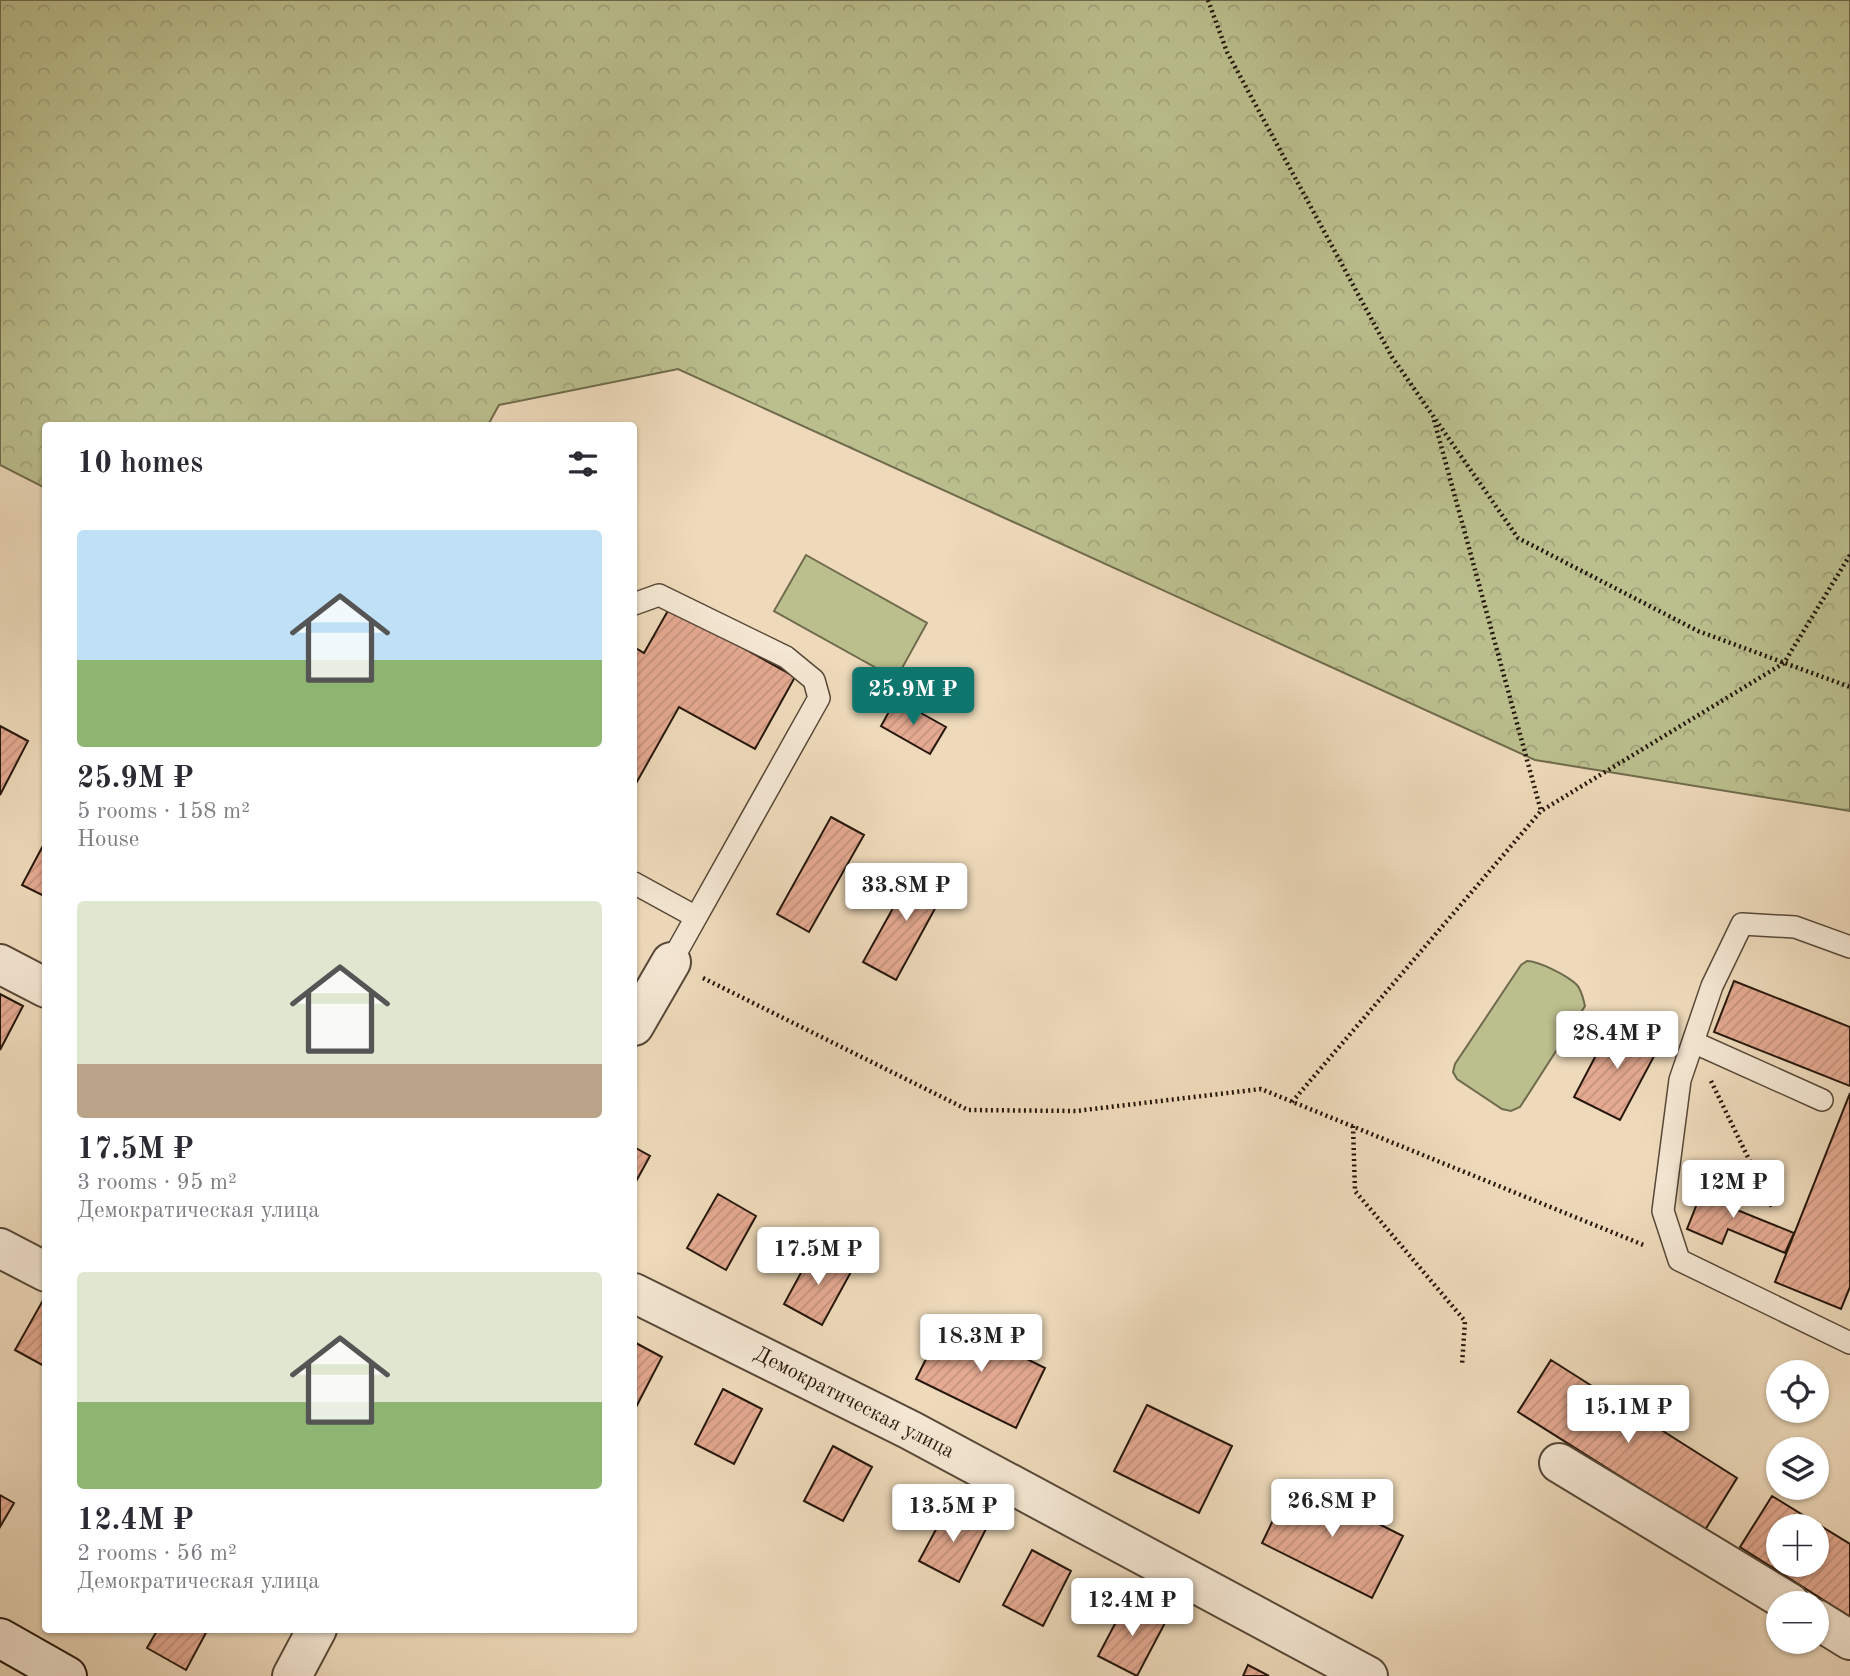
<!DOCTYPE html>
<meta charset="utf-8">
<style>
:root{--surface:#fff;--page:#f7f7f7;--text:#2b2b33;--muted:#7c7c81;--accent:#0f766e}
body{margin:0;font-family:"Old Standard TT",serif;background:var(--page);color:var(--text);height:100vh;display:flex;flex-direction:column;font-size:26px;white-space:nowrap}
*{box-sizing:border-box;margin:0}
p{font-size:23px;color:var(--muted)}
.icon{flex:none;width:38px;height:38px;fill:none;stroke:currentColor;stroke-width:2;stroke-linecap:round;stroke-linejoin:round}
.map{position:relative;flex:1;overflow:hidden}
.sheet{position:absolute;left:42px;top:422px;width:595px;height:1211px;display:flex;flex-direction:column;background:var(--surface);border-radius:7px;box-shadow:0 2px 5px #0004}
.sheet>*{flex:none}
.controls{position:absolute;left:1766px;top:1360px;display:grid;gap:14px}
.controls a{display:grid;place-items:center;width:63px;height:63px;border-radius:50%;background:var(--surface);box-shadow:0 2px 5px #0004;font-size:35px}
.price{position:absolute;translate:-50% -60px;padding:0 16px;border-radius:7px;background:#fff;color:#222;font-size:23px;line-height:46px;filter:drop-shadow(0 2px 4px #0008)}
.price::after{content:'';position:absolute;left:50%;top:42px;width:21px;height:16px;margin-left:-10px;background:inherit;clip-path:polygon(0 0,100% 0,50% 100%)}
.price.active{background:var(--accent);color:#fff}
ul{padding:0;list-style:none}
li{display:grid;align-content:center;gap:14px;height:371px;padding:0 35px}
li span{display:grid;place-items:center;height:217px;border-radius:7px;color:#555}
li>.icon{margin-inline-start:auto}
span .icon{width:126px;height:126px;fill:#fffc;stroke-width:1}
li b{font-size:30px}
h2{display:flex;justify-content:space-between;align-items:center;height:84px;padding:0 35px;font-size:30px}
.map>svg:first-child{display:block}
.forest{fill:url(#forest-crowns);stroke:#706b4c;stroke-width:2}
.garden{fill:#bbbf8e;stroke:#706b4c;stroke-width:2}
.building{fill:url(#building-hatch);stroke:#25170b;stroke-width:2;fill-rule:evenodd}
.lines{fill:none;stroke-linecap:round;stroke-linejoin:round}
.lane-casing{stroke:#574837;stroke-width:24}
.street-casing{stroke:#574837;stroke-width:42}
.secondary-casing{stroke:#25170b;stroke-width:42}
.path{stroke:#25170b;stroke-width:4.5;stroke-dasharray:2 3.5;stroke-linecap:butt}
.lane{stroke:#f4e7d3;stroke-width:21}
.street{stroke:#f4e7d3;stroke-width:38}
.secondary{stroke:#f4e7d3;stroke-width:38}
.labels{text-anchor:middle;dominant-baseline:central;stroke-width:5;stroke-linejoin:round;paint-order:stroke}
.street-label{font-size:21px;fill:#25170b;stroke:#f4e7d3}
</style>
<div class="map">
<svg width="1850" height="1676" viewBox="0 0 1850 1676">
<defs>
<pattern id="forest-crowns" width="20" height="18" patternUnits="userSpaceOnUse" patternTransform="scale(1.75)"><rect width="20" height="18" fill="#bbbf8e"/><path d="M2 6a3 3 0 1 1 6 0M12 15a3 3 0 1 1 6 0" fill="none" stroke="#a1a379"/></pattern>
<pattern id="building-hatch" width="6" height="6" patternUnits="userSpaceOnUse" patternTransform="scale(1.75)"><rect width="6" height="6" fill="#e5aa92"/><path d="M-1 1l2-2M0 6l6-6M5 7l2-2" fill="none" stroke="#c4927d"/></pattern>
</defs>
<rect width="100%" height="100%" fill="#eedabb"/>
<filter id="stains"><feTurbulence type="fractalNoise" baseFrequency=".00286" numOctaves="4"/><feColorMatrix values="0 0 0 0 .2 0 0 0 0 .09 0 0 0 0 .02 0 0 0 .5 -.17"/></filter>
<radialGradient id="worn" r=".72"><stop offset=".6" stop-color="#630" stop-opacity="0"/><stop offset="1" stop-color="#630" stop-opacity=".3"/></radialGradient>
<path class="forest" d="M0,0H1850V811L1535,760L678,369L499,405L488,425H46L45,488L0,465Z"/>
<path class="garden" d="M806,555L927,623L896,679L774,611Z
M1527,961C1539,961 1568,976 1577,985C1582,991 1583,998 1585,1006L1520,1107L1511,1111L1502,1109L1457,1079L1453,1072L1455,1064L1521,965Z"/>
<path class="building" d="M670,607L795,677L755,749L679,707L634,787V647L644,653Z
M896,699L946,727L930,754L881,726Z
M0,726L28,741L0,795Z
M831,817L864,835L809,932L777,914Z
M46,840V897L22,885Z
M917,865L949,883L896,980L863,962Z
M1734,981L1850,1027V1086L1714,1032Z
M0,994L23,1006L0,1050Z
M1614,1021L1660,1045L1620,1120L1574,1097Z
M1850,1093V1287L1841,1309L1775,1282Z
M634,1147L650,1156L634,1185Z
M1706,1181L1743,1196L1737,1210L1794,1233L1785,1253L1728,1229L1722,1244L1687,1229Z
M718,1194L756,1216L726,1270L687,1248Z
M814,1249L852,1270L822,1325L784,1304Z
M46,1295V1367L15,1350Z
M946,1319L1045,1368L1016,1428L916,1379Z
M634,1342L662,1357L634,1411Z
M1551,1360L1737,1478L1705,1530L1518,1412Z
M723,1389L762,1409L734,1464L695,1444Z
M1147,1405L1232,1446L1199,1513L1114,1471Z
M833,1446L872,1467L843,1521L804,1501Z
M1292,1481L1403,1536L1372,1598L1262,1543Z
M0,1495L14,1503L0,1527Z
M1772,1496L1850,1544V1617L1740,1547ZM1778,1526H1816V1564H1778Z
M948,1507L987,1527L959,1582L919,1561Z
M1032,1550L1071,1571L1043,1626L1003,1605Z
M1127,1601L1166,1621L1137,1676L1098,1656Z
M158,1629H208L186,1670L147,1648Z
M1248,1665L1269,1676H1243Z"/>
<g class="lines">
<g class="lane-casing">
<path id="lane" d="M634,604L659,595L786,657L814,680L819,698L671,962
M634,883L696,917
M1850,947L1795,927L1742,924L1712,986L1680,1080L1663,1211L1679,1260L1850,1343
M1693,1042L1822,1100"/>
</g>
<g class="street-casing">
<path id="street" d="M0,964L46,988
M634,1026L671,962
M0,1248L46,1272
M634,1293L910,1430L1368,1676
M1559,1463L1790,1603
M1816,1619L1850,1640
M292,1676L317,1629"/>
</g>
<g class="secondary-casing">
<path id="secondary" d="M0,1638L67,1676"/>
</g>
<path class="path" d="M1208,0L1227,52L1392,357L1518,538L1698,631L1850,687
M1434,420L1541,811
M703,978L968,1110L1076,1111L1261,1089L1646,1246
M1711,1081L1773,1209
M1292,1102L1541,811L1784,663L1850,555
M1353,1126L1355,1191L1465,1321L1462,1365"/>
<use href="#lane" class="lane"/>
<use href="#street" class="street"/>
<use href="#secondary" class="secondary"/>
</g>
<g class="labels">
<g class="street-label">
<text transform="translate(854 1403) rotate(27)">Демократическая улица</text>
</g>
</g>
<rect width="100%" height="100%" filter="url(#stains)"/>
<rect width="100%" height="100%" fill="url(#worn)"/>
</svg>
<div class="controls">
<a><svg class="icon" aria-label="locate" viewBox="0 0 24 24"><circle cx="12" cy="12" r="6"/><path d="M12 2v4M12 18v4M2 12h4M18 12h4"/></svg></a>
<a><svg class="icon" aria-label="layers" viewBox="0 0 24 24"><path d="M12 4l9 5-9 5-9-5zM3 14l9 5 9-5"/></svg></a>
<a>+</a>
<a>−</a>
</div>
<b class="price active" style="left:913px;top:727px">25.9M ₽</b>
<b class="price" style="left:906px;top:923px">33.8M ₽</b>
<b class="price" style="left:1617px;top:1071px">28.4M ₽</b>
<b class="price" style="left:1733px;top:1220px">12M ₽</b>
<b class="price" style="left:818px;top:1287px">17.5M ₽</b>
<b class="price" style="left:981px;top:1374px">18.3M ₽</b>
<b class="price" style="left:1628px;top:1445px">15.1M ₽</b>
<b class="price" style="left:1332px;top:1539px">26.8M ₽</b>
<b class="price" style="left:953px;top:1544px">13.5M ₽</b>
<b class="price" style="left:1132px;top:1638px">12.4M ₽</b>
<section class="sheet">
<h2>10 homes<svg class="icon" aria-label="filters" viewBox="0 0 24 24"><path d="M4 7h16M4 17h16"/><circle cx="9" cy="7" r="2"/><circle cx="15" cy="17" r="2"/></svg></h2>
<ul>
<li><span style="background:linear-gradient(#bfe0f5 60%,#8fb573 0)"><svg class="icon" aria-label="home" viewBox="0 0 24 24"><path d="M3 11l9-7 9 7M6 9v11h12V9"/></svg></span><div><b>25.9M ₽</b><p>5 rooms · 158 m²</p><p>House</p></div></li>
<li><span style="background:linear-gradient(#dfe7d0 75%,#b9a48a 0)"><svg class="icon" aria-label="home" viewBox="0 0 24 24"><path d="M3 11l9-7 9 7M6 9v11h12V9"/></svg></span><div><b>17.5M ₽</b><p>3 rooms · 95 m²</p><p>Демократическая улица</p></div></li>
<li><span style="background:linear-gradient(#dfe7d0 60%,#8fb573 0)"><svg class="icon" aria-label="home" viewBox="0 0 24 24"><path d="M3 11l9-7 9 7M6 9v11h12V9"/></svg></span><div><b>12.4M ₽</b><p>2 rooms · 56 m²</p><p>Демократическая улица</p></div></li>
</ul>
</section>
</div>
